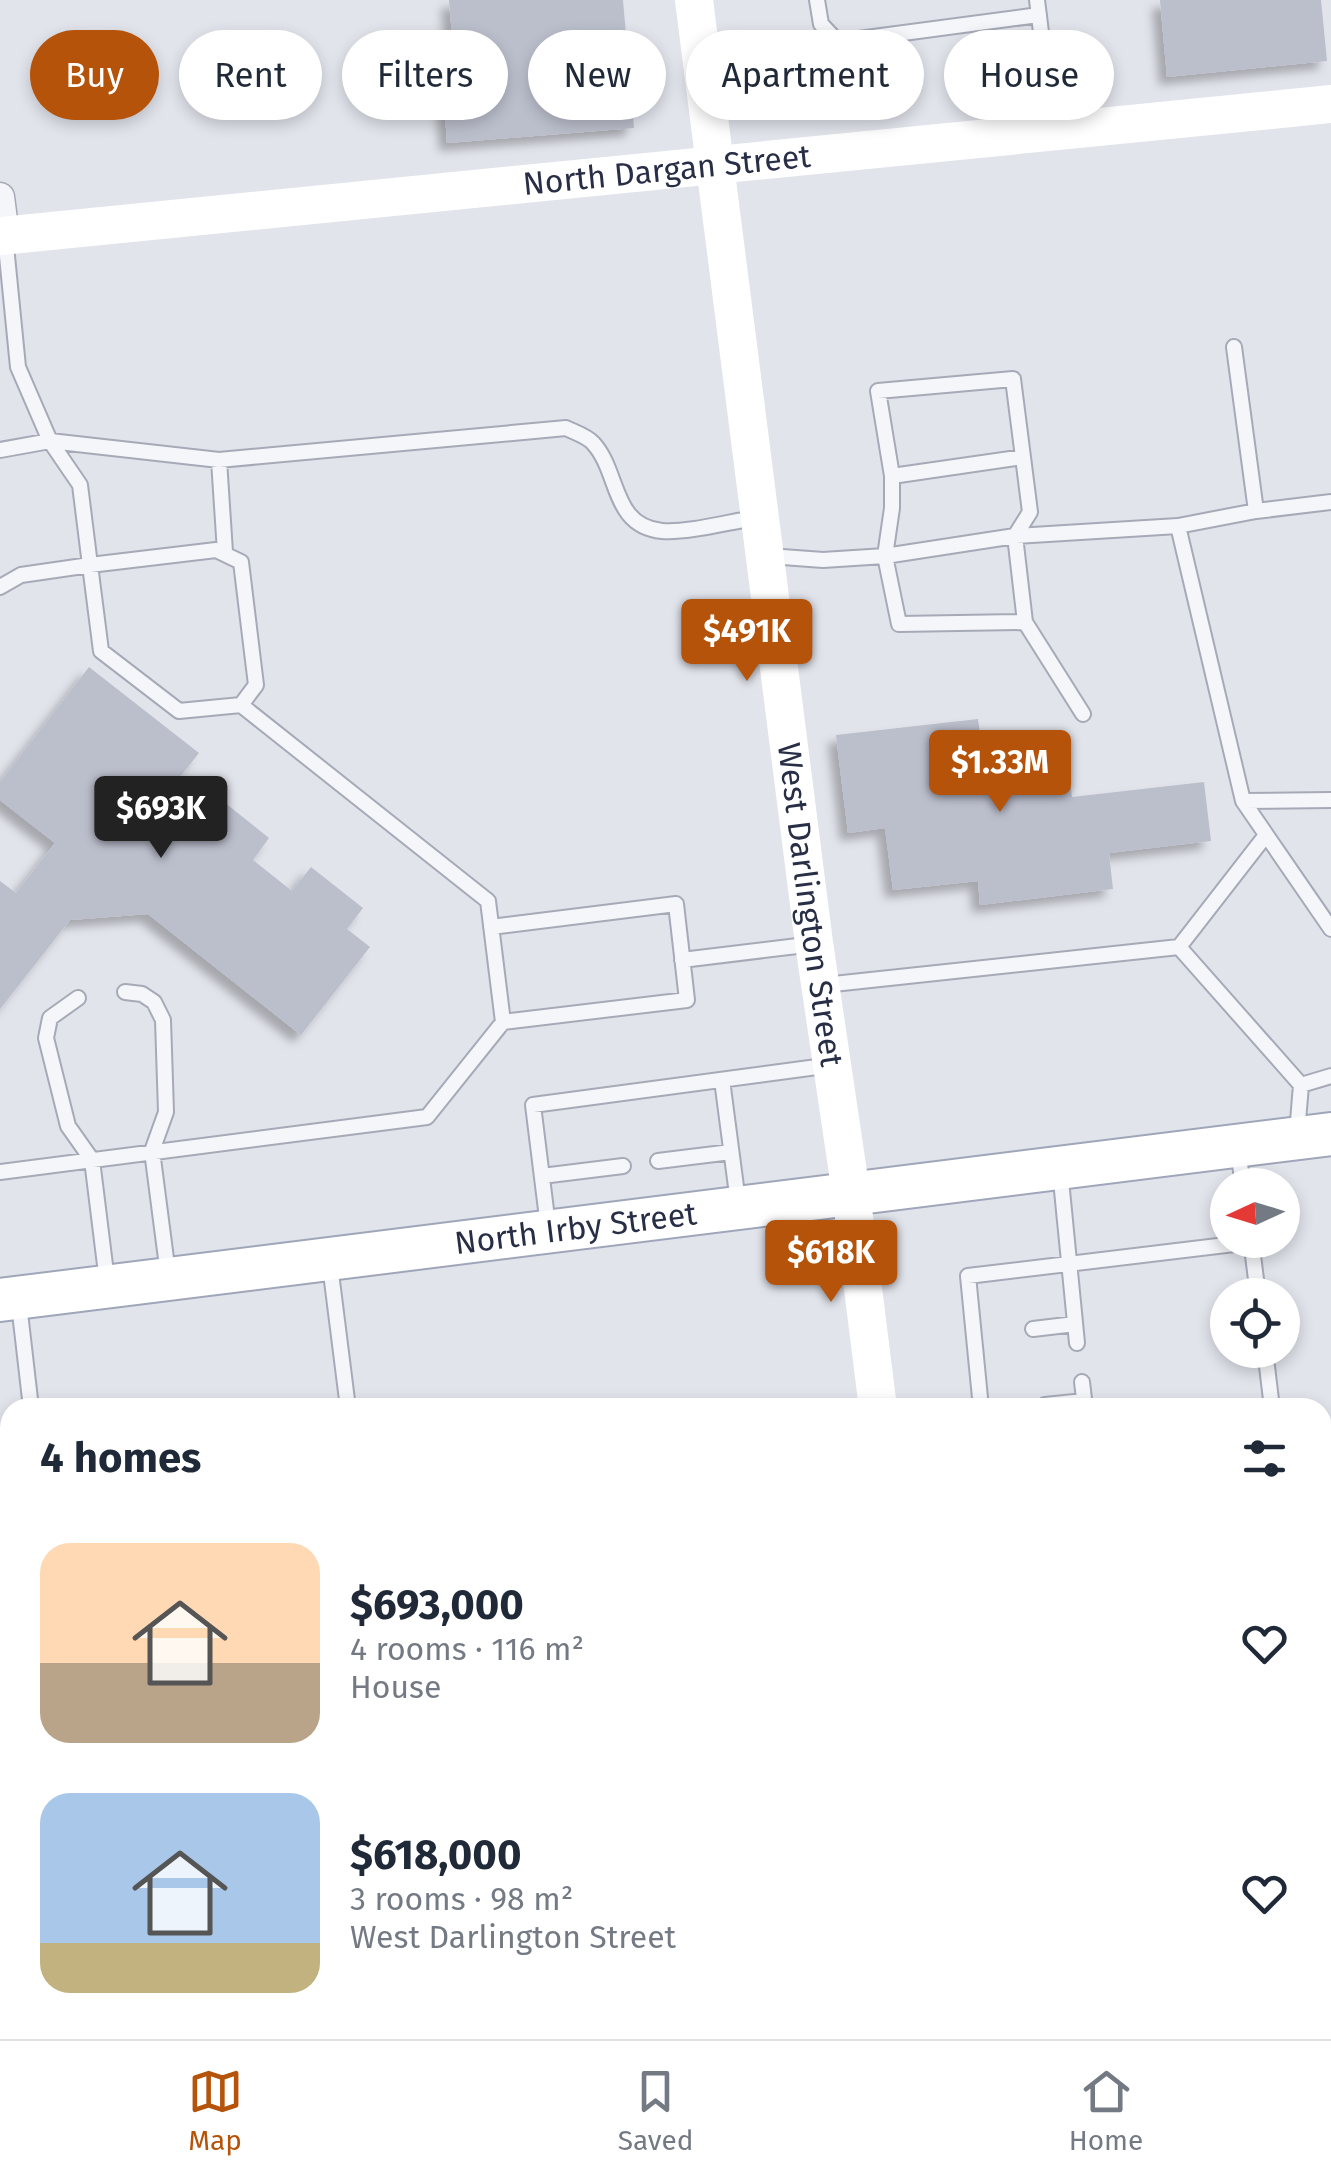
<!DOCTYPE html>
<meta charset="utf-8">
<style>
:root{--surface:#fff;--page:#f2f2f3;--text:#1f2937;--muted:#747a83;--line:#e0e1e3;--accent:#b45309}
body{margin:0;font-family:"Fira Sans",sans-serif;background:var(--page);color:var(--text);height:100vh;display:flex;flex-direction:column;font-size:38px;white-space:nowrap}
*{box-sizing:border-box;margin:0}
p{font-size:32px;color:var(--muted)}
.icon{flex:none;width:55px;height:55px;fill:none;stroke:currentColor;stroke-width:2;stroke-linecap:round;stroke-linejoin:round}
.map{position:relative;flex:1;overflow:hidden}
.details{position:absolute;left:0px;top:1398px;width:1332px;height:642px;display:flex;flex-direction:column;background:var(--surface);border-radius:30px 30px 0 0;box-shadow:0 5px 15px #0003}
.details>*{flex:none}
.hud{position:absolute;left:30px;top:30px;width:1272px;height:90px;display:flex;gap:20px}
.needle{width:65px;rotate:266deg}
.tools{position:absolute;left:1210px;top:1168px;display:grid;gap:20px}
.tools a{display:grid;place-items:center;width:90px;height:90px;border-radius:50%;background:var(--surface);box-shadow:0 5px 15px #0003;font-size:50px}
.price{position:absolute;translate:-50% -85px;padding:0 22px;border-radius:10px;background:var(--accent);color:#fff;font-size:32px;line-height:65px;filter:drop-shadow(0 2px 5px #0008)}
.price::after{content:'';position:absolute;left:50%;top:60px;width:30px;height:22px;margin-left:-15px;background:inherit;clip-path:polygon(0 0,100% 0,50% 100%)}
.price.active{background:#222;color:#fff}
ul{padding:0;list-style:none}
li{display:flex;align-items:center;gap:30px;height:250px;padding:0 40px}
li span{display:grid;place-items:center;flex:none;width:280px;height:200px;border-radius:30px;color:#555}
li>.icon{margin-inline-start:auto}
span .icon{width:120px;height:120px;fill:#fffc;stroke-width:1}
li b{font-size:42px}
h2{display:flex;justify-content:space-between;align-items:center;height:120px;padding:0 40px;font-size:42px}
.tag{padding:0 35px;border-radius:45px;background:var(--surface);box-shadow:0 5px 15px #0003;font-size:35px;line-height:90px}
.tag.active{background:var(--accent);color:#fff}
.tabs{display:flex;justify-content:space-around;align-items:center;height:140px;border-top:2px solid var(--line);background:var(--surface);font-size:28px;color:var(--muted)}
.tabs a{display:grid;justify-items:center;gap:5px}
.tabs .active{color:var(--accent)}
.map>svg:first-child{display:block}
.building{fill:#bbbfcc;filter:url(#shadow)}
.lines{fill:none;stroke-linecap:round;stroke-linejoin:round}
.lane-casing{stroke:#a6aab7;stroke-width:18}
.street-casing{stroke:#a6aab7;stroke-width:31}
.primary-casing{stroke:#9fa6b9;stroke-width:46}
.lane{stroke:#f5f6f9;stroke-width:14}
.street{stroke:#f5f6f9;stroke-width:28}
.secondary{stroke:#fff;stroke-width:38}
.primary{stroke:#fff;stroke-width:42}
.labels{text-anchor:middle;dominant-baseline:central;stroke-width:10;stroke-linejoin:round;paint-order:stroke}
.street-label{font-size:32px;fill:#282e46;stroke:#f2f4f9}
</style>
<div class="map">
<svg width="1331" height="2039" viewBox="0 0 1331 2039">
<defs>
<filter id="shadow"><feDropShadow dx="-8" dy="8" stdDeviation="5" flood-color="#0004"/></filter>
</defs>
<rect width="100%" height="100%" fill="#e2e4ec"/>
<path class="building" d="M449,0H623L634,128L447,143L442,72L455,71Z
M1160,0H1321L1327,61L1167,77Z
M89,667L199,753L168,792L208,823L224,802L269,838L253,860L292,891L311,867L363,908L347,929L370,947L301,1035L148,914L70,920L0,1009V881L16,893L55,843L0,800V782Z
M978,719L985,769L1067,760L1072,797L1204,782L1211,841L1109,853L1113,889L980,905L978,881L893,890L885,828L848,833L836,735Z
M1331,1984V2039H1325L1322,1985Z"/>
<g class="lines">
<g class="lane-casing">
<path id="lane" d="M817,0L821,24L835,39L851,40L1039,15
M1037,0L1053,130
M1234,347L1256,511
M0,450L50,441L219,460L566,428C574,432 587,436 593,443C620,472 611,526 662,531C688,533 728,522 755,518
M219,460L225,552
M892,476V508L885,556L899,624L1025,622L1015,536L1030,512L1013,379L878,391L892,476L1023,457
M1178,526L1256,511L1331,502
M769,556L823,560L885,556L1015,536L1178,526L1243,801
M0,587L21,575L90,565L80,485L50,441L18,367L5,236
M1025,622L1083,714
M1331,800L1243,801L1331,929
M491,927L676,904L687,1000L503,1022
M1179,947L1266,835
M682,960L814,944
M824,985L1179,947L1301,1085L1297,1133
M125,992L142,994L154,1002L163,1020L166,1112L152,1151L168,1274
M78,998L50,1018L46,1038L68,1126L92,1160L107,1281
M722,1080L738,1202
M1301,1085L1331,1076
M1238,1151L1243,1185
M658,1161L731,1152
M1060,1170L1077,1343
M0,1172L427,1117L503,1022L488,901L241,705L179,711L101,651L90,565L216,550L241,562L256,685L241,705
M542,1176L623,1166
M548,1226L533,1105L832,1065
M1251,1240L1258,1295
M330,1265L348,1408
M19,1304L31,1408
M1033,1329L1075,1324
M1265,1350L1272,1408
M1082,1382L1085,1407
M1045,1405L1084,1401
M981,1408L968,1276L1251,1242
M0,1445L10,1443
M1322,1923L1331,1922
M1203,2030L1204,2039"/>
</g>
<g class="street-casing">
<path id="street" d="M0,197L5,235
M235,2030L236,2039"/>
</g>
<g class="primary-casing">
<g id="primary">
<path id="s3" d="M0,1300L1331,1134"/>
</g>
</g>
<use href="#lane" class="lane"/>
<use href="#street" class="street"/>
<g class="secondary">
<path id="s1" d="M694,0L814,943L851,1193L878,1408"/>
<path id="s2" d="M0,236L1331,104"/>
<path d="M955,2030L956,2039"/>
</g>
<use href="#primary" class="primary"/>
</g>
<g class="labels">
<g class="street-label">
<text stroke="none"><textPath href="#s2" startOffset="670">North Dargan Street</textPath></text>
<text stroke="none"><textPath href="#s1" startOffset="912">West Darlington Street</textPath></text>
<text stroke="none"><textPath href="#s3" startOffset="580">North Irby Street</textPath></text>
</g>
</g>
</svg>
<div class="tools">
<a><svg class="needle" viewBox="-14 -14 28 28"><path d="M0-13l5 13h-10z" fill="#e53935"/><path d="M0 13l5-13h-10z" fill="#747a83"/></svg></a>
<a><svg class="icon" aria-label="locate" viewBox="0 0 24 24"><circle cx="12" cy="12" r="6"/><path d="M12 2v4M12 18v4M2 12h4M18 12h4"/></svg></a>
</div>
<b class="price" style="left:747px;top:684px">$491K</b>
<b class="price" style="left:1000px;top:815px">$1.33M</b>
<b class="price active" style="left:161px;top:861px">$693K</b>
<b class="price" style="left:831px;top:1305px">$618K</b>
<div class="hud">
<a class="tag active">Buy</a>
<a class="tag">Rent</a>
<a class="tag">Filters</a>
<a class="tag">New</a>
<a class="tag">Apartment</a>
<a class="tag">House</a>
</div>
<section class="details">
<h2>4 homes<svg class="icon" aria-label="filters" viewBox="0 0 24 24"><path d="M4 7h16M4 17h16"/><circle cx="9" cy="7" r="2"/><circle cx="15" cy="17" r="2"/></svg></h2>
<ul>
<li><span style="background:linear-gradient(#ffd9b3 60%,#b9a48a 0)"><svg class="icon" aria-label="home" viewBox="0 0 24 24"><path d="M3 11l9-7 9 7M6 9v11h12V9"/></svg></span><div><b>$693,000</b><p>4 rooms · 116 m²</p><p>House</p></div><svg class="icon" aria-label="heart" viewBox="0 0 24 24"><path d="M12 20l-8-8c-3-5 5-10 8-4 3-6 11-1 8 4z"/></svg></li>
<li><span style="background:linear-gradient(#a9c7e8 75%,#c2b280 0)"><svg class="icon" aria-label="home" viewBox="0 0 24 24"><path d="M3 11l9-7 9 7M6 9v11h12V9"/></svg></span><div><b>$618,000</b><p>3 rooms · 98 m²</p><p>West Darlington Street</p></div><svg class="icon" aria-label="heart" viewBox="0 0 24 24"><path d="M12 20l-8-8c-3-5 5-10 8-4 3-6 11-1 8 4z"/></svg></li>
</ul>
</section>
</div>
<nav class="tabs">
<a class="active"><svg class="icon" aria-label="map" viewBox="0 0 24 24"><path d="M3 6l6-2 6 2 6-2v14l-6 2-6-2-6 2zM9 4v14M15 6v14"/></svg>Map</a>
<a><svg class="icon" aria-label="saved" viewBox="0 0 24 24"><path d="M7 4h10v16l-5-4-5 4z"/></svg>Saved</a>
<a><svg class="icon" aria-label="home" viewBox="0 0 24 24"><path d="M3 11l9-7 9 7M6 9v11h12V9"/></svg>Home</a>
</nav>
